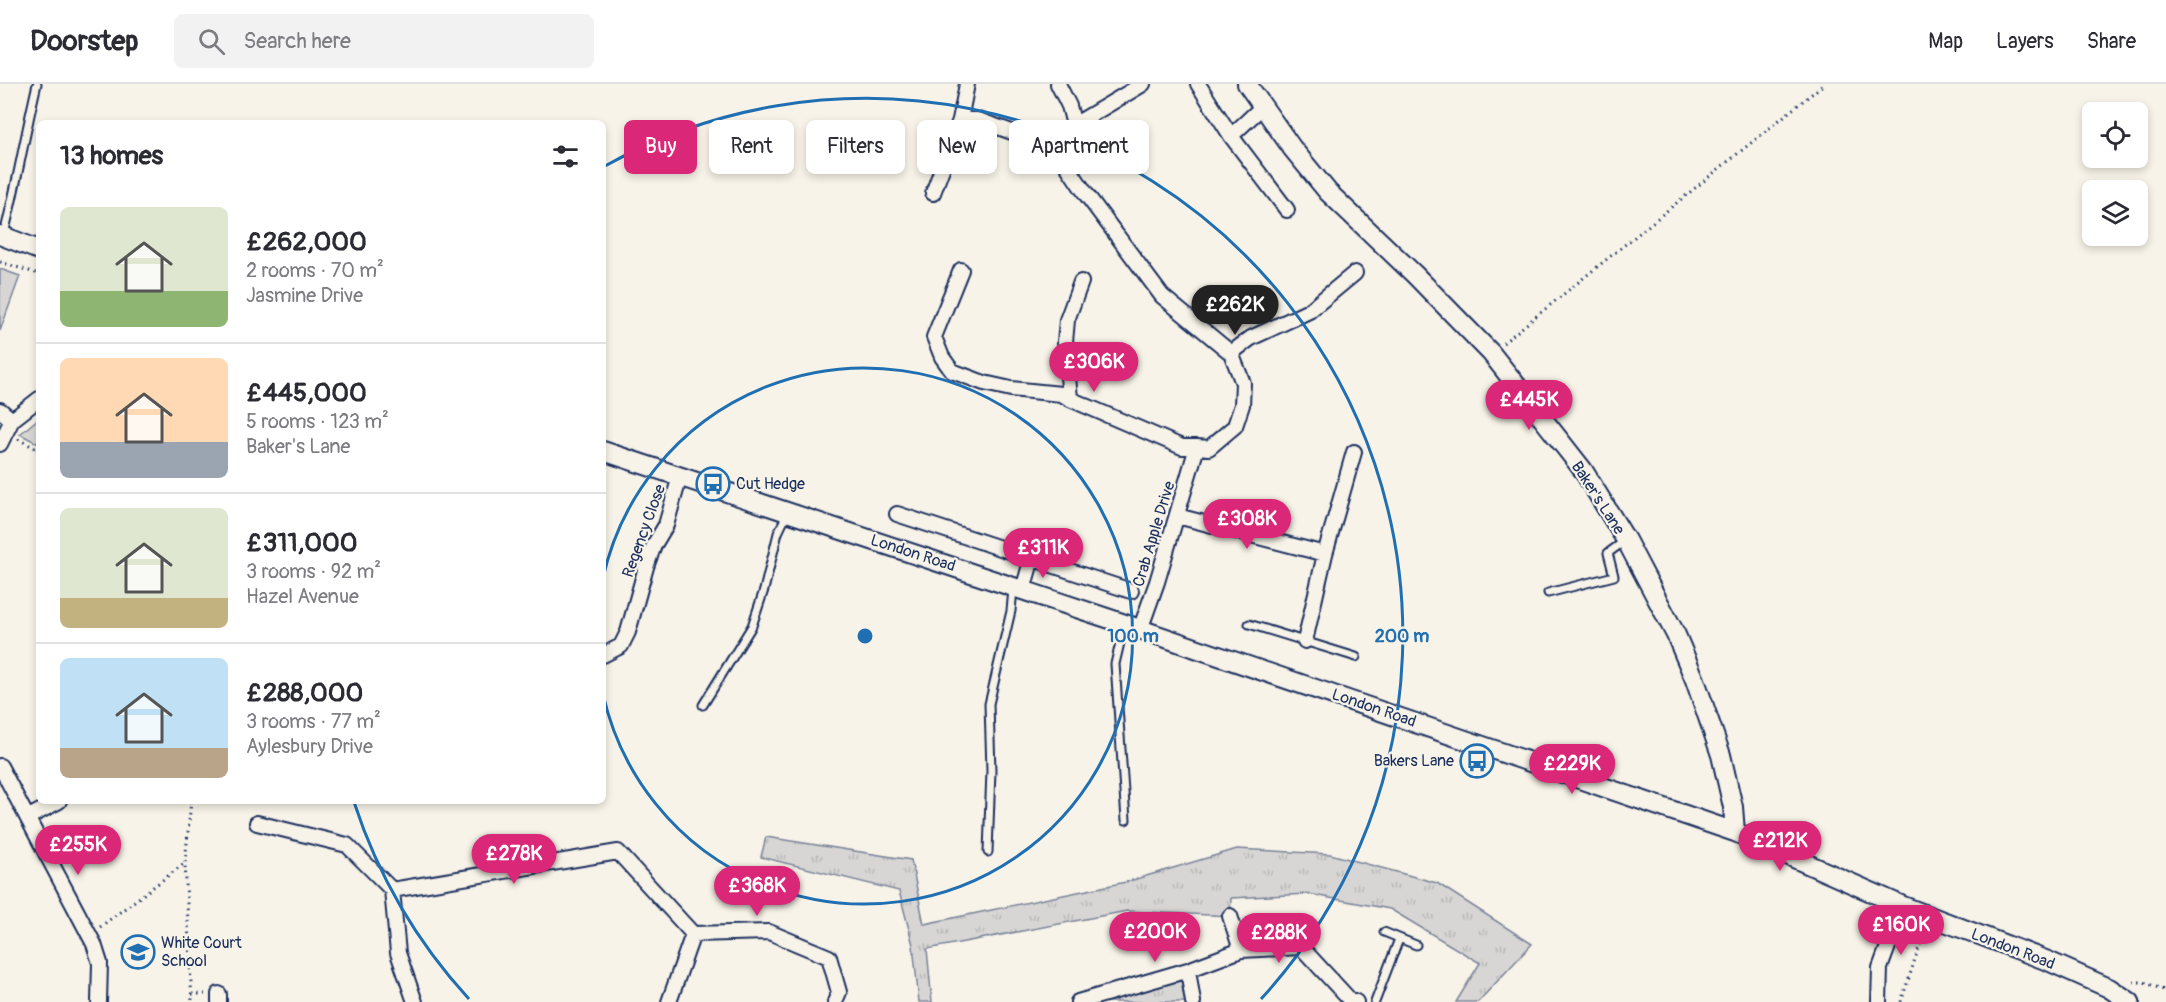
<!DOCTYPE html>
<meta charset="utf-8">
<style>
:root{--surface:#fff;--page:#f2f2f3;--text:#2b2b33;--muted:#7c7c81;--line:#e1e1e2;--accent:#db2777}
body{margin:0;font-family:Pangolin,sans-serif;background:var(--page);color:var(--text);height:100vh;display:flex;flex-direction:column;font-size:22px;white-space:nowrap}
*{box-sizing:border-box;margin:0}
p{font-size:20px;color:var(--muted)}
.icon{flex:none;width:33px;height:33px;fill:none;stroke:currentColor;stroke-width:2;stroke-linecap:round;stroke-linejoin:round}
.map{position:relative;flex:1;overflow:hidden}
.drawer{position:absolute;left:36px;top:36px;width:570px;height:684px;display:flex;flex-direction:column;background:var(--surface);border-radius:9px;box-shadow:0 3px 9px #0003}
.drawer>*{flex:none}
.guide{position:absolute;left:624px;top:36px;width:570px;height:54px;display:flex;gap:12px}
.fabs{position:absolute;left:2082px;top:18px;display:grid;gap:12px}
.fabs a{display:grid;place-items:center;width:66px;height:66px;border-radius:9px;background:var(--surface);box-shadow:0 3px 9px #0003;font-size:30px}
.price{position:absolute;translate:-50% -51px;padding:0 14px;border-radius:21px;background:var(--accent);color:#fff;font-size:20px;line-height:39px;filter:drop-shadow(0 2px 3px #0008)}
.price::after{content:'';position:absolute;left:50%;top:36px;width:18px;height:14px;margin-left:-9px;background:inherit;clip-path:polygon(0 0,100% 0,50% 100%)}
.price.active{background:#222;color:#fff}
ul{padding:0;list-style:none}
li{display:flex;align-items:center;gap:18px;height:150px;padding:0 24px}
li+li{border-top:2px solid var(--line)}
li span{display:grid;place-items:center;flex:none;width:168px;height:120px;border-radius:9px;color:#555}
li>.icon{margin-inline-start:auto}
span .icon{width:72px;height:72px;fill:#fffc;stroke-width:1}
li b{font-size:26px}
h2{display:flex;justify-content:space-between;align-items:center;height:72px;padding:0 24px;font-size:26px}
.pill{padding:0 21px;border-radius:9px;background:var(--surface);box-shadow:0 3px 9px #0003;font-size:21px;line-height:54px}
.pill.active{background:var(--accent);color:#fff}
header{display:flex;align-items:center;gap:36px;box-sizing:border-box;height:84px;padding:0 30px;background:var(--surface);border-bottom:2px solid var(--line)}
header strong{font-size:28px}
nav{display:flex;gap:33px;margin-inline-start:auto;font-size:21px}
.search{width:420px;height:54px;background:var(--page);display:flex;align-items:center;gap:15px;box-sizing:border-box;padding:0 21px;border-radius:9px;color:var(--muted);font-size:22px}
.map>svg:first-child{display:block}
.green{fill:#d7d6d4;stroke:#798299;stroke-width:1.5}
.park{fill:url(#park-tufts);stroke:#798299;stroke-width:1.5}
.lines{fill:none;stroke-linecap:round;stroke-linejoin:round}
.service-casing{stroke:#1b2f5e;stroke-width:11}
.minor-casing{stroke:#1b2f5e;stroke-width:18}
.tertiary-casing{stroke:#1b2f5e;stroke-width:22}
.path{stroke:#1b2f5e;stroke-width:3;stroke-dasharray:1.5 4.5;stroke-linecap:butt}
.service{stroke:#f7f3e8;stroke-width:7}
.minor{stroke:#f7f3e8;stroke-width:14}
.tertiary{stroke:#f7f3e8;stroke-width:18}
.ring{fill:none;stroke:#1f6fb2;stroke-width:3}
.labels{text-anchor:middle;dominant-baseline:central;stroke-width:4.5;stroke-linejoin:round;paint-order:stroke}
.poi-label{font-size:16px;fill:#1b2f5e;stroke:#f7f3e8;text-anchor:start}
.street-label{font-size:16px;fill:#1b2f5e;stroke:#f7f3e8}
.centre{fill:#1f6fb2;stroke:#f7f3e8;stroke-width:3}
.ring-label{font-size:18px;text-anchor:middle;font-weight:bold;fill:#1f6fb2;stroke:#f7f3e8;stroke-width:4.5;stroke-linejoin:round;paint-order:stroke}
</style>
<header>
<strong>Doorstep</strong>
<div class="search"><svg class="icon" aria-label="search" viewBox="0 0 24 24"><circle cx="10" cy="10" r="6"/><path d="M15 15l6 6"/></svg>Search here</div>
<nav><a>Map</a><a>Layers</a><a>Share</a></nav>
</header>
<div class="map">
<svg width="2166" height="918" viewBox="0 0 2166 918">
<defs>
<pattern id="park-tufts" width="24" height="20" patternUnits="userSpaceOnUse" patternTransform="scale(1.5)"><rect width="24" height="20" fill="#d7d6d4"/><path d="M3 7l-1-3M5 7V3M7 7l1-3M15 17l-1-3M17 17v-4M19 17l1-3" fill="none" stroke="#b8b8b8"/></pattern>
</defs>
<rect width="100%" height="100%" fill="#f7f3e8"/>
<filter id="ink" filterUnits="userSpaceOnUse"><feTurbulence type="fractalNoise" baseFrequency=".0167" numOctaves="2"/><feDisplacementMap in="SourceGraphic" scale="12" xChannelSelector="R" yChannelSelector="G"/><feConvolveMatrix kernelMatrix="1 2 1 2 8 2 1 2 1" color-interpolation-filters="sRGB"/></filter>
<g filter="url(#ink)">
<path class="green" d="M0,185L20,192L0,247Z
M39,334V360L20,350Z"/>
<path class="park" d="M766,753L911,776L924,840L1126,798L1237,765L1330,770L1437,799L1532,860L1478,918H1456L1480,879L1390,825L1308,810L1231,814L1230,832L1127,827L927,865L932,918H919L913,861L899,807L761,773Z
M1188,886L1193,918H1101Z"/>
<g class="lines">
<g class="service-casing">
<path id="service" d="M4,150C17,100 25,50 37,0
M1548,509L1614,492L1608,469L1626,456
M1249,540L1356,573
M1124,542L1115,580L1126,736
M703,621L752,542L764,506L778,449L787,430
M988,768L991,687L989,620L1011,527L1013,505
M1384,848L1416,861
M1375,918L1399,855"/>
</g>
<g class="minor-casing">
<path id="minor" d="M1058,0L1069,22L1074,41
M1198,0L1231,52L1287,126
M960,36L967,0
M1231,52L1262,23
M933,109L960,36H978L1029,54L1052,59
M961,186L934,253L942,273L952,287L984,299L1011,305L1061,310L1070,315
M1081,198L1067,236L1065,258L1070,315L1182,363H1197
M1231,269L1251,254L1309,227L1355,189
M0,326L12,336
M0,360L12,336L39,315
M897,430L1131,507
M1177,432L1325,470
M1023,506L1032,474
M1140,546L1157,498L1197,363L1209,364L1235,342L1242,321L1243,299L1231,269L1162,212L1086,110L1052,59L1074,41L1143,0
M1305,557L1325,470L1354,368
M603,571L621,562L628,548L646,483L654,461L666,441L680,392
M0,682L94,860L100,879L99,918
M29,733L59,717
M257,739L347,761L392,806
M1230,832L1241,866L1301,863L1349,915L1356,918
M1188,886L1193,918
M219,910V918
M415,918L398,869L392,806L618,768L693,850
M669,918L693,850L769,848L829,873L839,908L835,918
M1078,918L1188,886L1241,866
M1879,918L1880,884L1903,822"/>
</g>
<g class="tertiary-casing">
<path id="tertiary" d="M1247,0L1292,64L1328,108L1415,191L1491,269L1583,386L1626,456L1676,551L1695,596L1721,671L1733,723L1735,748
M0,151L39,166
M603,367L1125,540L1735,748L1903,822L2048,877L2109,904L2130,918"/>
</g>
<path class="path" d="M0,178L39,190
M1503,259L1824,0
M18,355L39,366
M191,717L185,779L192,918
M100,843L185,779
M2133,898H2144L2166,907
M192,910H205
M1901,918L1924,848"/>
<use href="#service" class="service"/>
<use href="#minor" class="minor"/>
<use href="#tertiary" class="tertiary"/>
</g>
</g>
<g class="ring">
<path d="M603 494A268 268 0 1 1 603 610"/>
<path d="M469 915A537 537 0 0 1 354 718M605 82A537 537 0 0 1 1261 915"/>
</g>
<defs>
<g id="bus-ring" transform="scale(1.725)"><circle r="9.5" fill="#f7f3e8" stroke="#1f6fb2" stroke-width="1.5"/><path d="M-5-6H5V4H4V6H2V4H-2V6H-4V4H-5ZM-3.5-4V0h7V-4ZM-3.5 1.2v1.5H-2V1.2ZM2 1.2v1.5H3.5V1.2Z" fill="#1f6fb2"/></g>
<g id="school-ring" transform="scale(1.725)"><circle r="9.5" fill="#f7f3e8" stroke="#1f6fb2" stroke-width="1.5"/><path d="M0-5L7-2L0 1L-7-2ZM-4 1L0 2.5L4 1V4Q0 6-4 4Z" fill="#1f6fb2"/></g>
</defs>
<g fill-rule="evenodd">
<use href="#bus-ring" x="713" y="400"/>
<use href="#bus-ring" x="1477" y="677"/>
<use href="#school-ring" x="138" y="868"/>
</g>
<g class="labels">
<g class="poi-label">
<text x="736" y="400">Cut Hedge</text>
<text x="1454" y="677" text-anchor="end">Bakers Lane</text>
<text x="161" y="859">White Court<tspan x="161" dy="18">School</tspan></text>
</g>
<g class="street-label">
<text transform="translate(1598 414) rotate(57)">Baker's Lane</text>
<text transform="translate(644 447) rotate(-70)">Regency Close</text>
<text transform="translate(1154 450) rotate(-73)">Crab Apple Drive</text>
<text transform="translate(913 469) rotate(18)">London Road</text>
<text transform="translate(1374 624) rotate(19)">London Road</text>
<text transform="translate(2013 865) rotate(21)">London Road</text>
</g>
</g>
<circle cx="865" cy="552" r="9" class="centre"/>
<g class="ring-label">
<text x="1133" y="558">100 m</text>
<text x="1402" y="558">200 m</text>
</g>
</svg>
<div class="fabs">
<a><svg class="icon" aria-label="locate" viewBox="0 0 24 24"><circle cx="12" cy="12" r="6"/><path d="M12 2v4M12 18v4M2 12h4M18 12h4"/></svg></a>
<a><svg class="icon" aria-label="layers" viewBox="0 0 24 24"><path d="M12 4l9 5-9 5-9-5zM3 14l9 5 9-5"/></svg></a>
</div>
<b class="price active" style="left:1235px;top:252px">£262K</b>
<b class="price" style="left:1094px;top:309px">£306K</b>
<b class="price" style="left:1529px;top:347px">£445K</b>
<b class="price" style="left:1247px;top:466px">£308K</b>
<b class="price" style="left:1043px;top:495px">£311K</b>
<b class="price" style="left:1572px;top:711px">£229K</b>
<b class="price" style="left:1780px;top:788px">£212K</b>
<b class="price" style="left:78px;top:792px">£255K</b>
<b class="price" style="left:514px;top:801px">£278K</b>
<b class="price" style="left:757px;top:833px">£368K</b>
<b class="price" style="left:1901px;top:872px">£160K</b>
<b class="price" style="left:1155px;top:879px">£200K</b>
<b class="price" style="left:1279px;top:880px">£288K</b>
<div class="guide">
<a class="pill active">Buy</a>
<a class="pill">Rent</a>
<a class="pill">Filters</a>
<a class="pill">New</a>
<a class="pill">Apartment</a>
</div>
<section class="drawer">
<h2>13 homes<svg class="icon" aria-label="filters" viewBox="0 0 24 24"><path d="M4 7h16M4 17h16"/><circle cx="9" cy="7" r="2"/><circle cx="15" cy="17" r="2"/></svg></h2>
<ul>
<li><span style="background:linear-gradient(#dfe7d0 70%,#8fb573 0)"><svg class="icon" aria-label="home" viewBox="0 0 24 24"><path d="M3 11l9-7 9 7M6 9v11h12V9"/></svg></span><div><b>£262,000</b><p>2 rooms · 70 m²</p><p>Jasmine Drive</p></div></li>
<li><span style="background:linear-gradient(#ffd9b3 70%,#9aa5b1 0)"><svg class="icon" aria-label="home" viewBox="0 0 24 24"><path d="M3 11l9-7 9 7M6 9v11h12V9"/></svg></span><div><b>£445,000</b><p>5 rooms · 123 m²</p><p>Baker's Lane</p></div></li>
<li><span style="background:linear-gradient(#dfe7d0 75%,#c2b280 0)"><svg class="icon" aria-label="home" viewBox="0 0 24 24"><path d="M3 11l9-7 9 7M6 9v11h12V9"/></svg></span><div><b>£311,000</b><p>3 rooms · 92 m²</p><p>Hazel Avenue</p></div></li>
<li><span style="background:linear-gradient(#bfe0f5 75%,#b9a48a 0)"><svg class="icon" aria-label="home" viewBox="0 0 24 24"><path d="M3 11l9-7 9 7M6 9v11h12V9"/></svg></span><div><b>£288,000</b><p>3 rooms · 77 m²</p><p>Aylesbury Drive</p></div></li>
</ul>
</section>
</div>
